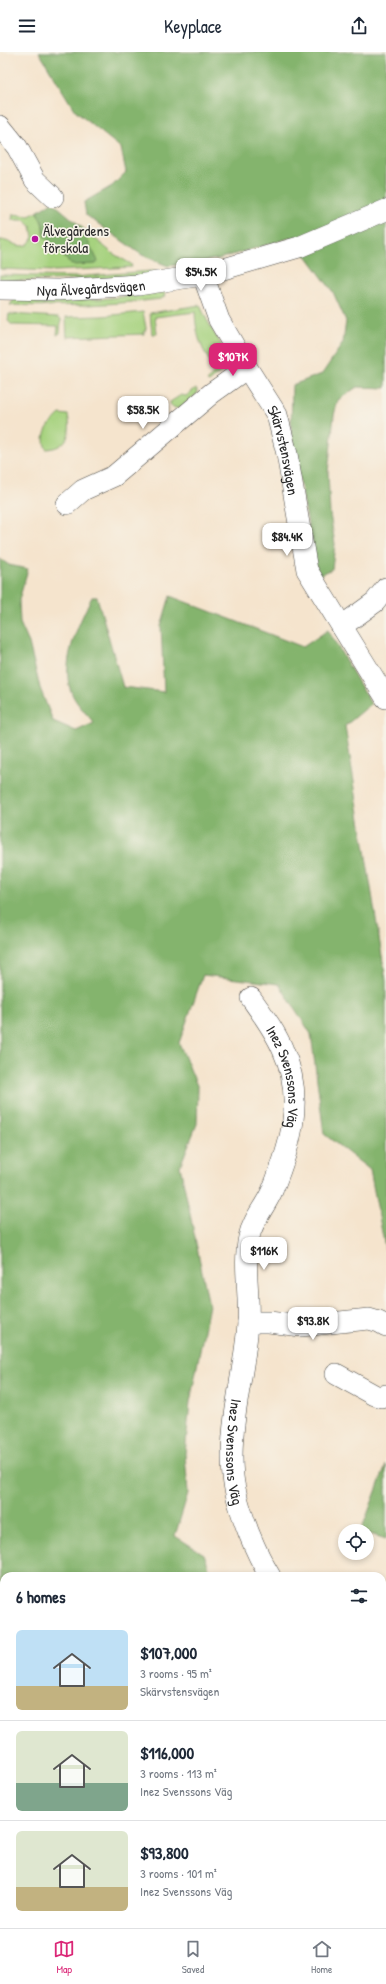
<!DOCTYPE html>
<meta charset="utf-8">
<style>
:root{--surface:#fff;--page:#f2f2f3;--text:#1f2937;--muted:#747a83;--line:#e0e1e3;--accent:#db2777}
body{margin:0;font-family:"Patrick Hand",sans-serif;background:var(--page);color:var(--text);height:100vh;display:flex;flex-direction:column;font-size:15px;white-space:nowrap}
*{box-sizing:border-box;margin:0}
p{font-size:13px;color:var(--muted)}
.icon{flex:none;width:22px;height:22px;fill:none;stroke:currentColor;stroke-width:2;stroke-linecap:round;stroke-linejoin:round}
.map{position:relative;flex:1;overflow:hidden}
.panel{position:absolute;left:0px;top:1520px;width:386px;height:356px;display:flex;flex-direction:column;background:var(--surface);border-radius:12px 12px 0 0;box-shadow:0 2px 6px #0003}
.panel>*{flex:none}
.controls{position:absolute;left:338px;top:1472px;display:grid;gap:8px}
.controls a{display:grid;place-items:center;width:36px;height:36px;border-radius:50%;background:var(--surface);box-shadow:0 2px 6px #0003;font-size:20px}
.price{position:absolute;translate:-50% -34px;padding:0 9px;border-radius:8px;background:#fff;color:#222;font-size:13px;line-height:26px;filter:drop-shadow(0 1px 2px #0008)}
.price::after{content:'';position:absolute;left:50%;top:24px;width:12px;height:9px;margin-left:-6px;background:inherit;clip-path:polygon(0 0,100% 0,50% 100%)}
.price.current{background:var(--accent);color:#fff}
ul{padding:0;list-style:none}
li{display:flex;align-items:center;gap:12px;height:100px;padding:0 16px}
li+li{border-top:1px solid var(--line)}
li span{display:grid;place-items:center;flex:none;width:112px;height:80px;border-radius:6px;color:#555}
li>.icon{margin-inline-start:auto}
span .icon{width:48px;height:48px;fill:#fffc;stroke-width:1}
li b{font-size:17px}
h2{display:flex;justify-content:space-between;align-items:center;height:48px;padding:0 16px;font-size:17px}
header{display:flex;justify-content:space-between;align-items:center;height:52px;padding:0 16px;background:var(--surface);font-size:18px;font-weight:600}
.dock{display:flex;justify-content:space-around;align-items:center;height:56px;border-top:1px solid var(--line);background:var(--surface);font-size:11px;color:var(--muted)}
.dock a{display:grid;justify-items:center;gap:2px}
.dock .current{color:var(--accent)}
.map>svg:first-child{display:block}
.green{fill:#a6d27e;stroke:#687e54}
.forest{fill:#84b46d;stroke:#58704c}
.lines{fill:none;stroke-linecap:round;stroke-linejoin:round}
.minor-casing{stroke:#494743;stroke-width:22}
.minor{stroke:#fff;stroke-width:21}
.poi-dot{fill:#b5179e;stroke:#f7f3e8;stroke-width:1.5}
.labels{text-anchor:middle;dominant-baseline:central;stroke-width:3.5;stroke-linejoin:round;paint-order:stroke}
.poi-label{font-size:15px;fill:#2b2b2b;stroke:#f7f3e8;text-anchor:start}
.street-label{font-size:15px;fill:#2b2b2b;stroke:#f7f3e8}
</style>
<header><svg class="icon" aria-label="menu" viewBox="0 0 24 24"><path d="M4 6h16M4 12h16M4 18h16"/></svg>Keyplace<svg class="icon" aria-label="share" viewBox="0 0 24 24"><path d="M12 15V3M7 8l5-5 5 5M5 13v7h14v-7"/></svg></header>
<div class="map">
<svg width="386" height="1876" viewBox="0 0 386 1876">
<rect width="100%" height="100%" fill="#f7f3e8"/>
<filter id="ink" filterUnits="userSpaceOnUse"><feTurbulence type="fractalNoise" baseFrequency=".025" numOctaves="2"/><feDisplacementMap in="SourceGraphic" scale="8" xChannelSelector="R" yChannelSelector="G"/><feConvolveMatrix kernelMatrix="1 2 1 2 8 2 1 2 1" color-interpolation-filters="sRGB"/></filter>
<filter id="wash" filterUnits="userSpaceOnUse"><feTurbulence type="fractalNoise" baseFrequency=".012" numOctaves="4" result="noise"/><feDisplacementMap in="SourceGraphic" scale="16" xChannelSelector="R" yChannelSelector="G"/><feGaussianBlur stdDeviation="0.9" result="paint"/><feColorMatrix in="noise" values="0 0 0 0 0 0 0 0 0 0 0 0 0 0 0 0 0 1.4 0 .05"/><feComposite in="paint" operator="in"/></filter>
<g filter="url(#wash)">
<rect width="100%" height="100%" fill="#f5e4cd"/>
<path class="green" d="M37,160L42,170L45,185L72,213L83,180L77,171L112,201L131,212L132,215L54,219L0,217V188C12,188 25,203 33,185L31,174L24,168H12L13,162L29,164Z
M151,219L156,220L150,226L0,229V223L74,225Z
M165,240L164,245L161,247C111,253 61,255 10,253L14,247H101Z
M200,253C208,273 221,290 230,310L229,313L209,330L207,329L216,319C202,298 196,286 195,260L155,265L157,282H152L150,261Z
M143,260L146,276L144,282L67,285L66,265L103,264Z
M9,262L59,265L61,267L60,281L57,283L58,274L12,273L8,269Z
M196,336L198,341L178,357L171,354L170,350L181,343L186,344Z
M60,362L68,363C72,381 68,396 46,397C40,382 49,372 60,362Z
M386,1831V1847L382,1860V1842Z"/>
<path class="forest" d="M39,0H386V336L357,335L338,348L334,363L328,420L330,462L335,492L332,517L318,524L291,383L292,333L322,322L343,291L346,269L333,240L308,206L290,186L218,207L168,214L142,203L86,163L84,150L112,134L126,120L121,96L75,59Z
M52,150L77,171L83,180L98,209L96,212L72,213L45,185L42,170L37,160Z
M0,507L9,513L28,517L19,548L20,571L29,591L40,636L53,669L76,679L94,671C87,662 78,654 73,644C58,615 78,572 92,545H97L123,635L164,640L161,574L170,544L303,595L328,578L371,652L345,674L386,929V1201L370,1118L324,1082L311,982L279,932L203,923L179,991L198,1036L197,1072L180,1114L209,1253L190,1350L185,1402L188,1441L175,1484L204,1502L212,1524H4V1683L0,1689Z
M386,1413V1487L367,1481V1479H361Z"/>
</g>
<g filter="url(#ink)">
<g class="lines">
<g class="minor-casing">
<g id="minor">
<path d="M0,74L17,95L35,128L53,145"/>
<path id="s1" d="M203,223L219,268L247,316L277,363L287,402L307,518L386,646"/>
<path id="s2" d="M0,237L58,238L138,233L203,223L299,195L386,158"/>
<path d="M67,452L83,438L114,424L212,341L247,316"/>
<path d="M342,574L375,550L386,536"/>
<path id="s3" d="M251,946C263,963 275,979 283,998C305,1046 291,1093 272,1139C265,1155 252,1169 249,1185C243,1213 250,1242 248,1271C246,1302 239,1333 235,1364C232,1387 230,1414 235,1437C241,1464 255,1500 270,1524"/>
<path d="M248,1270H269L301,1274L369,1267L379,1270L386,1274"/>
<path d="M336,1322L374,1343L381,1345L386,1343"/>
<path d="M382,1592L386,1594"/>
<path d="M0,1778L4,1780"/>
<path d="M78,1876L80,1872"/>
<path d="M382,1876L386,1865"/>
</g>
</g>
<use href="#minor" class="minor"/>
</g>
</g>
<circle class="poi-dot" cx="35" cy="187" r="4"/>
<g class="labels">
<g class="poi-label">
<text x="43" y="178">Älvegårdens<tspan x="43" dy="17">förskola</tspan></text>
</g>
<g class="street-label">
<text stroke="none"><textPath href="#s2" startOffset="91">Nya Älvegårdsvägen</textPath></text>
<text stroke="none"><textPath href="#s1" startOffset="195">Skärvstensvägen</textPath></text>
<text stroke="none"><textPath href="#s3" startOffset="88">Inez Svenssons Väg</textPath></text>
<text stroke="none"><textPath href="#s3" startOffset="475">Inez Svenssons Väg</textPath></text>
</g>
</g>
</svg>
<div class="controls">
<a><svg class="icon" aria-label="locate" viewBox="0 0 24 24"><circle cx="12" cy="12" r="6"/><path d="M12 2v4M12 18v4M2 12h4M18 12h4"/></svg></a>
</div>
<b class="price" style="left:201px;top:240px">$54.5K</b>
<b class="price current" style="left:233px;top:325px">$107K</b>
<b class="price" style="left:143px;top:378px">$58.5K</b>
<b class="price" style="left:287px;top:505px">$84.4K</b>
<b class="price" style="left:264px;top:1219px">$116K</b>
<b class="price" style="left:313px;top:1289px">$93.8K</b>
<section class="panel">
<h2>6 homes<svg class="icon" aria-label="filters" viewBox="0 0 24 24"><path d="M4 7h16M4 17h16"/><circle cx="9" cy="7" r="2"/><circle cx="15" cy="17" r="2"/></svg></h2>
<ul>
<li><span style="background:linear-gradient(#bfe0f5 70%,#c2b280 0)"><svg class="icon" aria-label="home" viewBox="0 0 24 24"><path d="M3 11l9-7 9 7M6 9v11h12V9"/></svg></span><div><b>$107,000</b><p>3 rooms · 95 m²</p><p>Skärvstensvägen</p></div></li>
<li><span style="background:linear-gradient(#dfe7d0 65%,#7fa58c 0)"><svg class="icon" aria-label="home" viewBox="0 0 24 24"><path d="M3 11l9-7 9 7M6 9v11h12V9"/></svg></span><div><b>$116,000</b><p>3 rooms · 113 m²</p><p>Inez Svenssons Väg</p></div></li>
<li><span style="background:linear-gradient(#dfe7d0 70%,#c2b280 0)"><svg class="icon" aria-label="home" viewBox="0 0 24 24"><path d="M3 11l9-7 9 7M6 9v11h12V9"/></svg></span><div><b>$93,800</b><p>3 rooms · 101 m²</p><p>Inez Svenssons Väg</p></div></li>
</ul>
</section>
</div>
<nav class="dock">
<a class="current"><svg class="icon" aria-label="map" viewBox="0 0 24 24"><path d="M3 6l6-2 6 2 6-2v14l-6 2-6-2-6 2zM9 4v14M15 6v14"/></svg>Map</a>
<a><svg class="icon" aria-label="saved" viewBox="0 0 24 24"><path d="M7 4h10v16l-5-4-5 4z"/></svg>Saved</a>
<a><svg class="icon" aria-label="home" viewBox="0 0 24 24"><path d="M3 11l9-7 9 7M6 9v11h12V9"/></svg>Home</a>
</nav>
